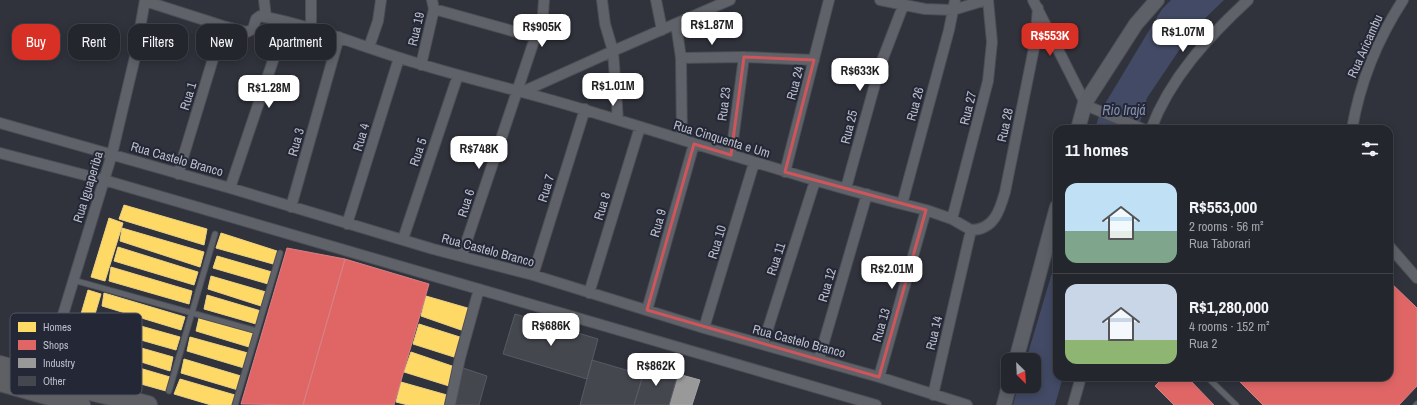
<!DOCTYPE html>
<meta charset="utf-8">
<style>
:root{--surface:#24262d;--page:#2c2e35;--text:#f1f3f6;--muted:#a3a5aa;--line:#414349;--accent:#d93025}
body{margin:0;font-family:"Archivo Narrow",sans-serif;background:var(--page);color:var(--text);height:100vh;display:flex;flex-direction:column;font-size:15px;white-space:nowrap}
*{box-sizing:border-box;margin:0}
p{font-size:13px;color:var(--muted)}
.icon{flex:none;width:22px;height:22px;fill:none;stroke:currentColor;stroke-width:2;stroke-linecap:round;stroke-linejoin:round}
.map{position:relative;flex:1;overflow:hidden}
.panel{position:absolute;left:1053px;top:125px;width:340px;height:256px;display:flex;flex-direction:column;background:var(--surface);border-radius:12px;box-shadow:0 2px 10px #0003,0 0 0 1px var(--line)}
.panel>*{flex:none}
.top-card{position:absolute;left:12px;top:24px;width:380px;height:36px;display:flex;gap:8px}
.needle{width:26px;rotate:156deg}
.buttons{position:absolute;left:1001px;top:353px;display:grid;gap:8px}
.buttons a{display:grid;place-items:center;width:40px;height:40px;border-radius:8px;background:var(--surface);box-shadow:0 2px 10px #0003,0 0 0 1px var(--line);font-size:20px}
.price{position:absolute;translate:-50% -34px;padding:0 9px;border-radius:8px;background:#fff;color:#222;font-size:13px;line-height:26px;filter:drop-shadow(0 1px 2px #0008)}
.price::after{content:'';position:absolute;left:50%;top:24px;width:12px;height:9px;margin-left:-6px;background:inherit;clip-path:polygon(0 0,100% 0,50% 100%)}
.price.active{background:var(--accent);color:#fff}
ul{padding:0;list-style:none}
li{display:flex;align-items:center;gap:12px;height:100px;padding:0 12px}
li+li{border-top:1px solid var(--line)}
li span{display:grid;place-items:center;flex:none;width:112px;height:80px;border-radius:12px;color:#555}
li>.icon{margin-inline-start:auto}
span .icon{width:48px;height:48px;fill:#fffc;stroke-width:1}
li b{font-size:17px}
h2{display:flex;justify-content:space-between;align-items:center;height:48px;padding:0 12px;font-size:17px}
.pill{padding:0 14px;border-radius:12px;background:var(--surface);box-shadow:0 2px 10px #0003,0 0 0 1px var(--line);font-size:14px;line-height:36px}
.pill.active{background:var(--accent);color:#fff}
.map>svg:first-child{display:block}
.water{fill:#424a65}
.homes{fill:#ffd966;stroke:#ebd184}
.shops{fill:#e06666;stroke:#d58084}
.industry{fill:#999;stroke:#a4a4a8}
.building{fill:#45474f;stroke:#585a63}
.lines{fill:none;stroke-linecap:round;stroke-linejoin:round}
.lane-casing{stroke:#4c4e55;stroke-width:7}
.street-casing{stroke:#4c4e55;stroke-width:12}
.secondary-casing{stroke:#4d4f58;stroke-width:16}
.highway-casing{stroke:#4c4e57;stroke-width:20}
.lane{stroke:#60626a;stroke-width:5}
.street{stroke:#60626a;stroke-width:10}
.secondary{stroke:#5e6068;stroke-width:14}
.highway{stroke:#5f6064;stroke-width:18}
.marked{fill:none;stroke:#ce5559;stroke-width:3;stroke-linejoin:round}
.labels{text-anchor:middle;dominant-baseline:central;stroke-width:4;stroke-linejoin:round;paint-order:stroke}
.street-label{font-size:13px;fill:#bcbecb;stroke:#232736}
.water-label{font-size:14px;font-style:italic;fill:#868fae;stroke:#232736}
.key{fill:#232736;stroke:#515463;stroke-width:1}
.key-label{font-size:11px;fill:#bcbecb}
</style>
<div class="map">
<svg width="1417" height="405" viewBox="0 0 1417 405">
<rect width="100%" height="100%" fill="#30323c"/>
<path class="water" d="M1171,0H1224L1192,31L1147,98L1138,129H1095L1100,112L1162,9Z
M1057,256V377H1063L1055,405H1013L1018,386H1034V360H1026Z"/>
<path class="homes" d="M124,205L207,229L204,245L119,219Z
M109,218L123,223L105,281L91,277Z
M122,228L204,252L200,267L120,241Z
M221,233L277,251L273,264L216,248Z
M118,247L198,272L194,285L114,261Z
M217,256L272,272L268,284L213,268Z
M111,267L192,291L189,304L109,281Z
M211,276L266,292L261,306L208,289Z
M88,290L101,294L87,341L74,338Z
M104,293L185,317L181,330L102,306Z
M207,295L261,311L256,324L204,309Z
M426,296L471,309L464,331L421,316Z
M98,314L180,337L176,350L95,327Z
M199,318L254,333L249,347L196,331Z
M419,324L463,338L457,358L413,344Z
M92,334L173,357L170,371L90,346Z
M190,337L248,353L244,368L187,351Z
M85,352L170,377L166,391L80,367Z
M411,352L455,367L449,386L404,372Z
M184,359L241,376L238,390L181,373Z
M180,379L235,395L233,405H211L174,394Z
M401,382L447,395L444,405H408L396,402Z"/>
<path class="shops" d="M287,248L345,259L303,405L241,404Z
M345,259L429,284L394,405H303Z
M1389,281L1417,308V386L1399,405H1263L1235,377H1389Z
M1164,377H1187L1214,405H1174L1155,386Z"/>
<path class="industry" d="M678,374L700,380L692,405H669Z"/>
<path class="building" d="M515,314L598,339L587,379L503,354Z
M592,360L643,375L634,405H580Z
M646,365L678,374L669,405H634Z
M463,368L487,376L479,405H452Z"/>
<g class="lines">
<g class="lane-casing">
<path id="lane" d="M73,280L257,331
M1207,377L1236,405
M169,391L215,234
M235,405L280,253
M1416,405L1417,404"/>
</g>
<g class="street-casing">
<path id="street" d="M264,0L266,17
M311,0V29
M602,0L605,24L613,51L618,120
M656,0L662,30
M880,0L925,9L953,10L986,0
M1033,0L1085,103
M145,1L223,26L247,32L253,29L256,19L260,16C315,26 367,49 420,64C475,81 531,93 585,110C699,144 811,182 926,210L952,219L971,230
M434,9L534,37
M676,24L681,58L682,139
M369,47L378,21L381,0
M681,58L744,57L814,60
M421,65L434,9L432,0
M522,92L613,51L730,0
M1085,105L1143,129
M0,123L230,188L433,249L533,275L704,328L879,377L967,405
M1151,129C1170,78 1209,36 1248,0
M1352,129C1360,82 1377,40 1403,0
M0,153L104,180L876,405
M731,155L744,57
M785,172L829,0
M178,174L223,26
M230,188L286,22
M846,188L880,66L903,6
M902,204L949,30L955,0
M291,207L339,37
M952,219L988,81L992,42L988,0
M347,224L399,58
M971,230C994,230 1000,210 1005,192L1035,43L1038,8
M403,239L458,75
M1389,246L1417,278
M462,255L543,14L544,0
M533,275L585,109
M589,293L640,127
M647,310L694,144
M704,328L754,163
M763,344L815,181
M819,359L867,194
M44,377L112,154L135,57L145,0
M879,377L926,210
M933,395L971,230
M450,405L460,358L479,289
M1073,405L1081,377"/>
</g>
<g class="secondary-casing">
<path id="secondary" d="M1078,129L1085,103L1136,24L1157,0
M1016,360L1057,207
M1004,405L1009,386"/>
</g>
<g class="highway-casing">
<path id="highway" d="M0,365L94,392L148,405
M0,382L81,405"/>
</g>
<use href="#lane" class="lane"/>
<use href="#street" class="street"/>
<use href="#secondary" class="secondary"/>
<use href="#highway" class="highway"/>
</g>
<path class="marked" d="M744,57L814,60L785,172L926,210L879,377L647,310L694,144L731,155Z"/>
<g class="labels">
<g class="street-label">
<text transform="translate(416 29) rotate(-77)">Rua 19</text>
<text transform="translate(1365 46) rotate(-66)">Rua Aricambu</text>
<text transform="translate(795 83) rotate(-75)">Rua 24</text>
<text transform="translate(188 96) rotate(-73)">Rua 1</text>
<text transform="translate(724 104) rotate(-83)">Rua 23</text>
<text transform="translate(915 104) rotate(-75)">Rua 26</text>
<text transform="translate(968 108) rotate(-76)">Rua 27</text>
<text transform="translate(1005 125) rotate(-78)">Rua 28</text>
<text transform="translate(849 127) rotate(-76)">Rua 25</text>
<text transform="translate(361 137) rotate(-73)">Rua 4</text>
<text transform="translate(722 139) rotate(17)">Rua Cinquenta e Um</text>
<text transform="translate(296 142) rotate(-74)">Rua 3</text>
<text transform="translate(418 152) rotate(-71)">Rua 5</text>
<text transform="translate(177 159) rotate(16)">Rua Castelo Branco</text>
<text transform="translate(88 187) rotate(-73)">Rua Iguaperiba</text>
<text transform="translate(546 188) rotate(-73)">Rua 7</text>
<text transform="translate(466 203) rotate(-72)">Rua 6</text>
<text transform="translate(602 206) rotate(-73)">Rua 8</text>
<text transform="translate(658 223) rotate(-74)">Rua 9</text>
<text transform="translate(717 242) rotate(-73)">Rua 10</text>
<text transform="translate(488 250) rotate(15)">Rua Castelo Branco</text>
<text transform="translate(776 259) rotate(-72)">Rua 11</text>
<text transform="translate(827 285) rotate(-74)">Rua 12</text>
<text transform="translate(881 325) rotate(-74)">Rua 13</text>
<text transform="translate(934 333) rotate(-77)">Rua 14</text>
<text transform="translate(799 341) rotate(15)">Rua Castelo Branco</text>
</g>
<g class="water-label">
<text x="1124" y="110">Rio Irajá</text>
</g>
</g>
<rect x="10" y="313" width="132" height="82" rx="6" class="key"/>
<rect x="18" y="322" width="18" height="10" fill="#ffd966"/>
<rect x="18" y="340" width="18" height="10" fill="#e06666"/>
<rect x="18" y="358" width="18" height="10" fill="#999"/>
<rect x="18" y="376" width="18" height="10" fill="#45474f"/>
<g class="key-label">
<text x="43" y="331">Homes</text>
<text x="43" y="349">Shops</text>
<text x="43" y="367">Industry</text>
<text x="43" y="385">Other</text>
</g>
</svg>
<div class="buttons">
<a><svg class="needle" viewBox="-14 -14 28 28"><path d="M0-13l5 13h-10z" fill="#e53935"/><path d="M0 13l5-13h-10z" fill="#a3a5aa"/></svg></a>
</div>
<b class="price" style="left:712px;top:46px">R$1.87M</b>
<b class="price" style="left:542px;top:48px">R$905K</b>
<b class="price" style="left:1183px;top:53px">R$1.07M</b>
<b class="price active" style="left:1050px;top:57px">R$553K</b>
<b class="price" style="left:860px;top:92px">R$633K</b>
<b class="price" style="left:613px;top:107px">R$1.01M</b>
<b class="price" style="left:269px;top:109px">R$1.28M</b>
<b class="price" style="left:479px;top:170px">R$748K</b>
<b class="price" style="left:892px;top:290px">R$2.01M</b>
<b class="price" style="left:551px;top:347px">R$686K</b>
<b class="price" style="left:656px;top:387px">R$862K</b>
<div class="top-card">
<a class="pill active">Buy</a>
<a class="pill">Rent</a>
<a class="pill">Filters</a>
<a class="pill">New</a>
<a class="pill">Apartment</a>
</div>
<section class="panel">
<h2>11 homes<svg class="icon" aria-label="filters" viewBox="0 0 24 24"><path d="M4 7h16M4 17h16"/><circle cx="9" cy="7" r="2"/><circle cx="15" cy="17" r="2"/></svg></h2>
<ul>
<li><span style="background:linear-gradient(#bfe0f5 60%,#7fa58c 0)"><svg class="icon" aria-label="home" viewBox="0 0 24 24"><path d="M3 11l9-7 9 7M6 9v11h12V9"/></svg></span><div><b>R$553,000</b><p>2 rooms · 56 m²</p><p>Rua Taborari</p></div></li>
<li><span style="background:linear-gradient(#c9d6e8 70%,#8fb573 0)"><svg class="icon" aria-label="home" viewBox="0 0 24 24"><path d="M3 11l9-7 9 7M6 9v11h12V9"/></svg></span><div><b>R$1,280,000</b><p>4 rooms · 152 m²</p><p>Rua 2</p></div></li>
</ul>
</section>
</div>
